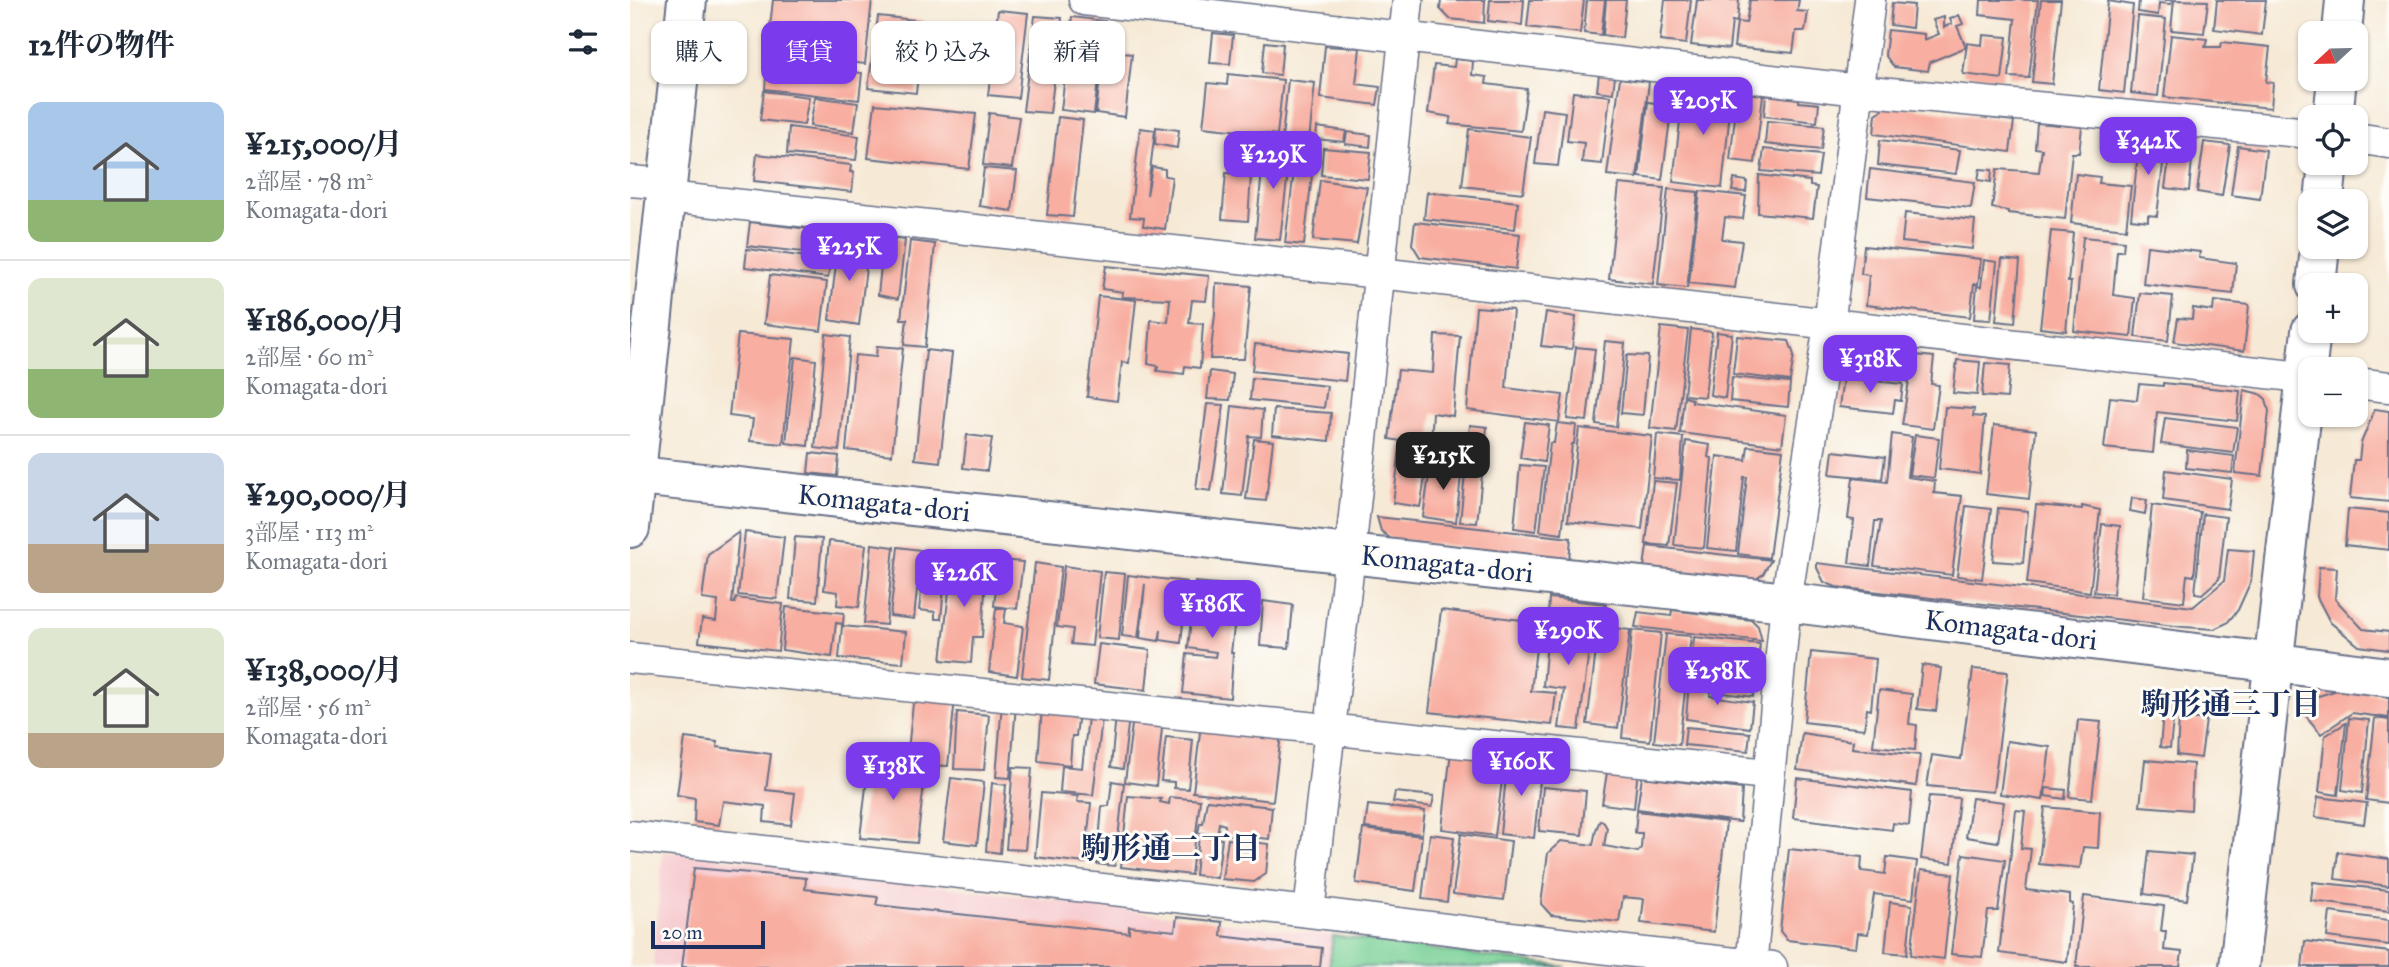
<!DOCTYPE html>
<html lang="ja">
<meta charset="utf-8">
<style>
:root{--surface:#fff;--page:#f6f6f7;--text:#1f2937;--muted:#747a83;--line:#e0e1e3;--accent:#7c3aed}
body{margin:0;font-family:"IM FELL Great Primer","Noto Serif JP",serif;background:var(--page);color:var(--text);height:100vh;display:flex;flex-direction:column;font-size:26px;white-space:nowrap}
*{box-sizing:border-box;margin:0}
p{font-size:23px;color:var(--muted)}
.icon{flex:none;width:38px;height:38px;fill:none;stroke:currentColor;stroke-width:2;stroke-linecap:round;stroke-linejoin:round}
.map{position:relative;flex:1;overflow:hidden}
.panel{display:flex;flex-direction:column;background:var(--surface);width:630px}
.panel>*{flex:none}
.banner{position:absolute;left:21px;top:21px;width:665px;height:63px;display:flex;gap:14px}
.needle{width:46px;rotate:248deg}
.fabs{position:absolute;left:1668px;top:21px;display:grid;gap:14px}
.fabs a{display:grid;place-items:center;width:70px;height:70px;border-radius:14px;background:var(--surface);box-shadow:0 2px 5px #0004;font-size:35px}
.scale{position:absolute;left:21px;bottom:18px;width:114px;box-sizing:border-box;padding-left:7px;border:4px solid #1b2f5e;border-top:0;font-size:19px;line-height:24px;white-space:nowrap;color:#1b2f5e;-webkit-text-stroke:5px #fdfcf7;paint-order:stroke}
.price{position:absolute;translate:-50% -60px;padding:0 16px;border-radius:14px;background:var(--accent);color:#fff;font-size:23px;line-height:46px;filter:drop-shadow(0 2px 4px #0008)}
.price::after{content:'';position:absolute;left:50%;top:42px;width:21px;height:16px;margin-left:-10px;background:inherit;clip-path:polygon(0 0,100% 0,50% 100%)}
.price.selected{background:#222;color:#fff}
ul{padding:0;list-style:none}
li{display:flex;align-items:center;gap:21px;height:175px;padding:0 28px}
li+li{border-top:2px solid var(--line)}
li span{display:grid;place-items:center;flex:none;width:196px;height:140px;border-radius:14px;color:#555}
li>.icon{margin-inline-start:auto}
span .icon{width:84px;height:84px;fill:#fffc;stroke-width:1}
li b{font-size:30px}
h2{display:flex;justify-content:space-between;align-items:center;height:84px;padding:0 28px;font-size:30px}
.chip{padding:0 24px;border-radius:14px;background:var(--surface);box-shadow:0 2px 5px #0004;font-size:24px;line-height:63px}
.chip.selected{background:var(--accent);color:#fff}
main{display:flex;flex:1;min-height:0}
.map>svg:first-child{display:block}
.built{fill:#f7cfd3}
.green{fill:#78d095;stroke:#4a807a;stroke-width:2}
.building{fill:#f8aea0}
.lines{fill:none;stroke-linecap:round;stroke-linejoin:round}
.minor-casing{stroke:#687088;stroke-width:33}
.tertiary-casing{stroke:#687088;stroke-width:42}
.minor{stroke:#fff;stroke-width:30}
.tertiary{stroke:#fff;stroke-width:38}
.labels{text-anchor:middle;dominant-baseline:central;stroke-width:6;stroke-linejoin:round;paint-order:stroke}
.street-label{font-size:28px;fill:#1b2f5e;stroke:#fdfcf7}
.neighbourhood-label{font-size:30px;font-weight:bold;fill:#1b2f5e;stroke:#fdfcf7}
</style>
<main>
<section class="panel">
<h2>12件の物件<svg class="icon" aria-label="filters" viewBox="0 0 24 24"><path d="M4 7h16M4 17h16"/><circle cx="9" cy="7" r="2"/><circle cx="15" cy="17" r="2"/></svg></h2>
<ul>
<li><span style="background:linear-gradient(#a9c7e8 70%,#8fb573 0)"><svg class="icon" aria-label="home" viewBox="0 0 24 24"><path d="M3 11l9-7 9 7M6 9v11h12V9"/></svg></span><div><b>¥215,000/月</b><p>2部屋 · 78 m²</p><p>Komagata-dori</p></div></li>
<li><span style="background:linear-gradient(#dfe7d0 65%,#8fb573 0)"><svg class="icon" aria-label="home" viewBox="0 0 24 24"><path d="M3 11l9-7 9 7M6 9v11h12V9"/></svg></span><div><b>¥186,000/月</b><p>2部屋 · 60 m²</p><p>Komagata-dori</p></div></li>
<li><span style="background:linear-gradient(#c9d6e8 65%,#b9a48a 0)"><svg class="icon" aria-label="home" viewBox="0 0 24 24"><path d="M3 11l9-7 9 7M6 9v11h12V9"/></svg></span><div><b>¥290,000/月</b><p>3部屋 · 113 m²</p><p>Komagata-dori</p></div></li>
<li><span style="background:linear-gradient(#dfe7d0 75%,#b9a48a 0)"><svg class="icon" aria-label="home" viewBox="0 0 24 24"><path d="M3 11l9-7 9 7M6 9v11h12V9"/></svg></span><div><b>¥138,000/月</b><p>2部屋 · 56 m²</p><p>Komagata-dori</p></div></li>
</ul>
</section>
<div class="map">
<svg width="1759" height="967" viewBox="0 0 1759 967">
<rect width="100%" height="100%" fill="#fdfcf7"/>
<filter id="ink" filterUnits="userSpaceOnUse"><feTurbulence type="fractalNoise" baseFrequency=".0143" numOctaves="2"/><feDisplacementMap in="SourceGraphic" scale="14" xChannelSelector="R" yChannelSelector="G"/><feConvolveMatrix kernelMatrix="1 2 1 2 8 2 1 2 1" color-interpolation-filters="sRGB"/></filter>
<filter id="wash" filterUnits="userSpaceOnUse"><feTurbulence type="fractalNoise" baseFrequency=".00686" numOctaves="4" result="noise"/><feDisplacementMap in="SourceGraphic" scale="28" xChannelSelector="R" yChannelSelector="G"/><feGaussianBlur stdDeviation="1.57" result="paint"/><feColorMatrix in="noise" values="0 0 0 0 0 0 0 0 0 0 0 0 0 0 0 0 0 1.4 0 .05"/><feComposite in="paint" operator="in"/></filter>
<g filter="url(#wash)">
<rect width="100%" height="100%" fill="#f6e9d5"/>
<path class="built" d="M33,851L703,936L699,967H23Z"/>
<path class="green" d="M703,936L936,967H699Z"/>
<g id="blocks">
<path class="building" d="M143,0H242L235,64L137,53Z
M811,0H855L854,23L820,19L810,9Z
M860,0H894L892,25L858,21Z
M900,0H954L950,33L897,27Z
M957,0H975L971,35L954,33Z
M976,0H996L992,38L973,35Z
M1035,0H1061L1056,44L1030,41Z
M1067,0H1109L1107,22L1102,21L1099,49L1061,45Z
M1120,0H1169L1167,11L1178,12L1175,31H1166L1163,53L1104,47L1107,22L1116,23Z
M1351,0H1408L1399,78L1379,77L1385,19L1350,15Z
M1411,0H1431L1422,84L1402,82Z
M1509,0H1542L1541,4L1529,3L1528,15L1508,12Z
M1544,0L1578,1L1574,33L1541,30Z
M1587,0H1636L1632,35L1584,29Z
M1478,1L1503,5L1494,93L1469,90Z
M1262,3L1284,5L1282,28L1260,25Z
M368,10L398,13L388,98L358,95Z
M1329,15L1333,24L1327,26L1336,47L1300,62L1298,71L1264,67L1255,55L1258,30L1294,34V40L1309,34L1303,20L1314,17V27L1322,24L1320,19Z
M248,16L294,21L286,93L238,88Z
M405,16L432,18L420,113L393,111Z
M1508,16L1536,19L1528,96L1501,93Z
M442,17L475,21L464,114L431,110Z
M583,33L603,35L600,64L580,63Z
M1353,35L1377,37L1372,79L1333,74L1337,43L1352,45Z
M1541,35L1577,39L1575,47H1591L1592,42L1640,47L1636,82L1643,83L1641,108L1534,97Z
M635,42L653,44L650,75L632,73Z
M695,46L730,48L726,84L750,87L747,105L690,98Z
M473,51L502,54L495,117L466,113Z
M825,59L843,61L842,75L857,77L856,84L897,89L891,131L819,124L821,117L798,113L804,65L824,67Z
M137,61L232,73L229,100L135,89Z
M598,74L653,80L647,135L573,127L578,83L597,85Z
M969,74L985,76L983,93L967,91Z
M990,78L1019,82L1007,178L977,175Z
M658,80L685,83L679,141L652,139Z
M1054,86L1102,92L1092,188L1043,182Z
M134,91L179,97L174,125L130,120Z
M943,92L980,96L972,164L952,162L954,143L937,141Z
M1108,92L1133,95L1125,163L1100,160Z
M1136,95L1169,99V102L1189,104L1187,122L1134,116Z
M185,97L228,103L224,132L180,126Z
M1018,102L1042,105L1032,180L1009,177Z
M245,104L346,114L339,169L238,158Z
M1259,105L1384,121L1380,152L1244,134L1246,114Z
M912,109L935,112L928,166L905,164Z
M359,113L389,117L382,168L353,165Z
M428,117L453,120L443,217L417,215Z
M1137,121L1194,126L1191,150L1135,144Z
M1407,123L1452,127L1449,153H1442L1435,219L1378,213V211L1362,208L1367,169L1409,172L1412,149L1405,148Z
M159,127L229,136L226,160L157,154Z
M526,127L549,130L547,148L525,144Z
M687,127L716,131L714,142L686,139Z
M510,128L525,130L517,195L522,167L535,169V176L542,177L535,229L513,226L514,218L500,217Z
M839,129L901,137L893,193L832,186Z
M717,132L741,135L740,147L715,144Z
M1510,134L1536,138L1527,216L1518,215V221L1501,219Z
M1542,138L1564,140L1559,191L1535,188Z
M1250,140L1330,150L1326,174L1248,165Z
M1574,142L1600,145L1592,196L1567,192Z
M635,143L661,146L650,240L625,238Z
M1608,146L1636,150L1630,199L1601,195Z
M693,148L741,152L738,179L691,175Z
M1134,149L1191,155L1188,176L1131,171Z
M127,154L221,165L220,172H224L222,192L124,181Z
M666,155L684,157L674,245L655,243Z
M354,168L387,171L382,211L349,206Z
M1240,169L1345,182L1341,208L1237,197Z
M1350,169L1362,170L1361,182L1348,180Z
M596,173L621,175L618,221L592,219Z
M1446,174L1470,177L1469,183L1501,186L1496,229L1441,223Z
M1129,175L1180,181V186L1187,187L1183,218L1128,213Z
M1104,179L1117,181L1116,192L1102,191Z
M690,180L737,187L727,244L683,240Z
M989,184L1034,188L1023,284L979,279Z
M1038,189L1068,192L1057,288L1028,285Z
M1070,191L1116,196L1113,219L1095,217L1092,239L1112,241L1105,288L1059,283Z
M797,192L888,202L885,229L794,219Z
M1275,213L1345,220L1342,249L1272,242Z
M120,222L204,232L201,255L117,246Z
M785,222L890,234L886,269L790,257L782,244Z
M1421,231L1443,233L1438,282H1441L1436,331L1410,328Z
M254,237L275,240L268,299L248,295Z
M1453,237L1494,241L1493,251H1487L1483,295L1505,298L1501,337L1444,331Z
M209,241L239,244L229,325L199,320Z
M280,241L305,244L295,347L274,345L277,319H271Z
M1234,246L1351,259L1348,284H1344L1340,317L1236,305L1239,275L1231,274Z
M1517,246L1570,252L1569,258L1606,263L1603,294L1513,284Z
M117,249L201,260L198,278L115,267Z
M1372,259L1390,261L1385,323L1366,321Z
M1354,260L1367,262L1361,320L1344,319L1347,286L1351,287Z
M476,266L579,276L576,301L562,300L559,323L573,324L570,368L555,366L554,374L527,371L528,366L518,364L521,320L538,322L540,299L492,297L493,292L472,289Z
M140,275L197,282L191,331L134,324Z
M586,283L621,286L614,359H580L585,314Z
M1510,293L1543,296L1538,341L1505,337Z
M468,296L506,300L499,363L492,362L487,401L457,397Z
M1584,301L1619,305L1614,351L1544,342L1548,318L1562,319L1563,308L1583,311Z
M846,307L883,310L876,388L933,395L929,422L837,410Z
M916,312L946,317L942,349L911,346Z
M1031,327L1058,330L1046,431L1020,428Z
M1061,329L1082,332L1075,397L1054,395Z
M1087,332L1102,334L1095,398L1080,395Z
M108,334L164,339L153,444L120,441L123,419L99,416Z
M196,334L220,337L209,451L185,448Z
M805,335L830,336L823,416L803,413L801,441L823,443L820,462L798,460L790,507L763,503L771,441L759,439L768,370L803,373Z
M1107,336L1159,341L1164,355L1160,381L1103,374Z
M975,341L995,343L986,427L966,424Z
M625,344L718,354L715,381L622,371Z
M247,346L273,348L262,455L216,450L225,355L246,357Z
M946,347L965,349L957,421L937,419Z
M296,350L322,353L310,462L285,459Z
M1222,352L1252,356L1249,378L1219,374Z
M1258,352L1304,357L1301,384L1309,385L1303,429L1272,425L1279,381L1255,379Z
M997,355L1018,356L1013,415L991,413Z
M165,357L186,360L178,446L156,443Z
M1327,360L1350,362L1347,395L1323,393Z
M1355,363L1380,365L1377,398L1352,396Z
M580,371L603,374L600,400L577,399Z
M1102,377L1160,383L1158,407L1100,401Z
M622,378L697,386L694,408L620,400Z
M1213,378L1273,384L1271,401L1265,400L1263,413L1209,407Z
M1533,383L1610,391L1607,421L1527,412L1523,453L1474,448L1480,397L1507,400L1509,384L1533,386Z
M1614,390L1630,394L1636,399L1639,411L1632,476L1605,473Z
M1054,397L1062,399V402L1156,415L1152,446L1050,433Z
M577,404L594,405L581,491L566,489Z
M602,406L633,410L631,437L619,436L612,496L593,494Z
M1315,407L1344,409L1343,416L1355,417L1350,474L1309,469Z
M644,409L701,413L699,441L642,435Z
M1745,409L1759,411V502L1720,498L1724,460H1729L1731,443Z
M1535,418L1607,427L1603,453L1531,444Z
M895,422L919,425L914,462L890,458Z
M927,423L946,425L944,444H942L932,534L910,531L920,443H924Z
M840,425L857,427L847,523L830,522Z
M1364,425L1406,430L1399,499L1356,494Z
M949,428L1022,436L1012,529L938,521Z
M1027,434L1053,437L1050,480L1023,478Z
M1262,434L1282,437L1277,477L1305,481L1304,493L1332,496L1322,575L1244,566L1251,521H1245L1240,566L1219,563L1224,520L1218,519L1223,478L1257,482Z
M337,435L362,438L357,471L333,468Z
M1285,435L1309,438L1304,478L1279,475Z
M624,439L643,441L636,501L616,499Z
M1056,441L1080,445L1078,457L1082,458L1074,548L1044,545Z
M1118,446L1153,450L1139,558L1108,554L1117,477H1114L1106,551L1077,548L1087,456L1116,460Z
M1557,450L1604,456L1602,473L1556,468Z
M1203,451L1255,457L1252,479L1200,474Z
M180,453L209,456L207,476L178,473Z
M801,461L832,466L826,522L793,517Z
M890,465L914,467L906,531L884,528Z
M1536,470L1602,479L1598,509L1533,500Z
M1023,481L1047,483L1039,546L1016,544Z
M1502,498L1517,500L1515,514L1500,511Z
M1406,505L1452,509V506L1470,510L1460,592L1397,583Z
M1522,505L1570,512L1564,576L1557,575L1554,602L1513,597Z
M1336,506L1361,509L1352,579L1327,576Z
M1368,508L1398,511L1393,563L1363,561Z
M1718,509L1759,513V550L1715,545Z
M1573,514L1596,517L1589,579L1572,594L1565,593Z
M747,517L941,538L939,559L761,539L751,531Z
M1472,524L1490,526L1483,594L1464,592Z
M109,532L102,603H105L106,598L153,604L148,651L69,642L72,619L86,621L88,601L72,599L78,554Z
M115,532L154,537L147,599L108,595Z
M165,537L192,539L187,601L160,599Z
M199,541L236,545L229,607L207,605L208,592L194,590Z
M242,544L264,547L256,625L234,623Z
M1017,546L1141,560L1133,574L1125,580L1014,567Z
M268,547L291,550L284,619L260,616Z
M1598,549L1624,551L1621,581L1608,610L1597,623L1584,629L1554,627L1206,587L1194,582L1187,568V563L1563,607L1594,581Z
M296,550L317,554L311,619H305V612L289,610Z
M323,558L357,561L352,637H343L341,663L311,660Z
M369,560L393,562L387,609L364,606Z
M405,563L431,567L419,680L392,677Z
M434,566L470,571L462,646L441,644L443,629L427,627Z
M1689,567L1707,568L1705,599L1733,629L1759,632V650L1729,646L1700,622L1687,597Z
M474,572L495,574L489,640L467,638Z
M498,575L557,582L551,643L530,640L531,630L529,641L510,638L515,584L508,638L492,636Z
M565,582L609,586L601,653H603L600,698L553,693L557,654L585,657L586,652L558,648Z
M919,598L976,604L975,623L918,617Z
M633,601L663,605L659,648L630,646Z
M156,607L214,613L213,624L206,623L202,657L152,650Z
M366,608L376,609L374,623L393,626L387,676L359,672Z
M811,610L909,622L901,691L926,693L922,725L799,712Z
M1042,610L1122,620L1128,626L1132,641L1005,627L1008,612L1041,616Z
M919,620L962,625L949,730L929,728L934,689L913,686Z
M212,626L276,632L273,663L209,658Z
M969,626L1000,630L988,728L957,724Z
M1002,630L1031,633L1020,741L992,738Z
M1036,634L1061,636L1049,745L1024,742Z
M1064,637L1130,644L1123,697L1085,692L1086,678L1060,676Z
M469,644L520,650L516,690L464,684Z
M1181,652L1246,659L1241,710L1237,709L1234,729L1174,722Z
M1292,665L1311,668L1306,711L1287,709Z
M1343,669L1378,672L1363,792L1297,786L1302,755L1331,759Z
M1059,681L1082,684L1080,696L1123,702L1120,728L1056,719Z
M1711,689L1759,695V718L1722,713L1691,734L1671,710L1685,697Z
M1249,690L1282,694L1279,724L1287,725L1285,750L1243,746Z
M284,694L325,698L318,766L300,765V762L277,760Z
M372,703L386,705L380,778L366,777Z
M1534,703H1545L1540,748L1530,747Z
M412,707L449,712L446,736H442L440,765L408,761Z
M327,712L359,715L354,770L324,769Z
M486,715L499,716L493,769L481,767Z
M503,716L533,719L526,786L495,782Z
M1549,717L1576,720L1571,758L1547,755Z
M458,718L472,719L463,795L430,792L432,766L452,768Z
M1719,718L1739,720L1732,793L1712,790Z
M1745,718L1759,720V803L1736,800Z
M1448,720L1471,722L1462,799L1439,797Z
M1716,723L1708,795L1689,792L1695,736Z
M571,724L651,734L643,801L563,792Z
M1056,727L1120,733L1118,751L1054,745Z
M1172,733L1223,741L1222,748L1290,755L1286,786L1167,770Z
M536,737L563,740L558,789L544,788V782L531,781Z
M55,738L87,742V747L141,754L136,790L165,793L161,825L134,822L135,806L93,801L89,825L64,822L65,798L47,795Z
M1377,741L1420,747L1413,800L1370,794Z
M821,751L875,757L865,836L812,829Z
M878,758L912,762L904,838L870,834Z
M1515,760L1563,764L1561,810L1510,806Z
M239,761L296,767L287,843L230,838Z
M978,766L1008,769L1004,808L972,804Z
M383,767L402,768L395,850L376,849Z
M1012,777L1112,789L1110,822L1007,809Z
M321,778L354,782L347,845L313,841Z
M1167,778L1282,792L1279,825L1263,823L1262,830L1163,818Z
M482,781L494,783L485,866L467,864L472,806H479Z
M362,783L376,785L370,853L356,851Z
M913,787L956,791L952,835L909,831Z
M1416,788L1436,790L1435,799L1415,796Z
M765,792L804,796L802,807L763,802Z
M411,793L448,796L447,802L461,803L455,863L405,857Z
M498,796L531,799L530,802L539,804L540,797L570,800L561,875L491,867Z
M1299,796L1329,798L1322,863L1291,859Z
M1688,797L1737,803L1734,824L1685,817Z
M1342,798L1374,802L1368,842L1336,837Z
M577,800L642,807L639,839L594,834L595,825L589,823L587,835L568,833L570,823H573Z
M738,805L795,811L792,834L735,828Z
M1415,807L1470,812L1468,848L1453,847L1450,868L1409,864Z
M1386,810L1395,811L1391,848L1401,849L1396,890L1440,895V903L1443,904L1437,962L1369,953Z
M1007,811L1096,822L1084,932L1011,923L1014,899L993,897L989,922L921,915L911,904L918,853L931,841L963,845L966,830L970,820L973,821L977,828L974,846L1008,852L1011,848L1012,833H1005Z
M733,829L792,836L785,891L726,883Z
M800,834L824,837L817,902L792,899Z
M831,834L881,841L874,900L823,894Z
M569,836L592,839L587,878L565,875Z
M598,839L639,844L636,874L624,882L592,879Z
M1159,849L1232,857L1231,871L1255,874L1257,857L1287,861L1283,899L1244,894L1238,934L1228,933L1226,948L1157,940L1150,931Z
M1519,851L1563,855L1557,900L1514,894Z
M1708,852L1759,859V886L1705,879Z
M1333,854L1375,860L1368,911H1358L1352,957L1321,954Z
M64,868L176,878L175,889L248,897L246,905L499,933V926L545,931L547,917L592,922L591,936L692,948L690,967H52Z
M1291,870L1323,874L1314,959L1281,955Z
M1683,882L1759,890V911L1681,901Z
M1454,896L1534,906L1531,931H1536L1534,950L1552,952L1550,967H1446Z
M1260,902L1282,905L1277,954L1255,952Z
M1700,912L1759,920V945L1697,937Z
M1675,941L1759,952V967H1672Z"/>
</g>
</g>
<g filter="url(#ink)">
<use href="#blocks" fill-opacity="0" stroke="#687088" stroke-width="2"/>
<g class="lines">
<g class="minor-casing">
<path id="minor" d="M454,0L1229,90L1680,133
M1726,138L1759,143
M0,181L38,184
M37,197L749,273L1680,378
M1726,383L1759,387
M0,658L1138,774
M0,836L679,912L987,950L1142,967
M679,912L720,554L778,0
M1121,967L1156,602L1199,325L1240,0"/>
</g>
<g class="tertiary-casing">
<path id="tertiary" d="M1712,33L1715,0
M1703,117L1707,79
M1694,201L1698,163
M1686,285L1690,247
M0,475L1156,602L1759,677
M0,528L57,0
M1609,967L1681,331"/>
</g>
<use href="#minor" class="minor"/>
<use href="#tertiary" class="tertiary"/>
</g>
</g>
<g class="labels">
<g class="street-label">
<text transform="translate(254 503) rotate(6)">Komagata-dori</text>
<text transform="translate(817 564) rotate(6)">Komagata-dori</text>
<text transform="translate(1381 630) rotate(7)">Komagata-dori</text>
</g>
<g class="neighbourhood-label">
<text x="1601" y="704">駒形通三丁目</text>
<text x="541" y="848">駒形通二丁目</text>
</g>
</g>
</svg>
<div class="fabs">
<a><svg class="needle" viewBox="-14 -14 28 28"><path d="M0-13l5 13h-10z" fill="#e53935"/><path d="M0 13l5-13h-10z" fill="#747a83"/></svg></a>
<a><svg class="icon" aria-label="locate" viewBox="0 0 24 24"><circle cx="12" cy="12" r="6"/><path d="M12 2v4M12 18v4M2 12h4M18 12h4"/></svg></a>
<a><svg class="icon" aria-label="layers" viewBox="0 0 24 24"><path d="M12 4l9 5-9 5-9-5zM3 14l9 5 9-5"/></svg></a>
<a>+</a>
<a>−</a>
</div>
<div class="scale">20 m</div>
<b class="price" style="left:1073px;top:137px">¥205K</b>
<b class="price" style="left:1518px;top:177px">¥342K</b>
<b class="price" style="left:643px;top:191px">¥229K</b>
<b class="price" style="left:219px;top:283px">¥225K</b>
<b class="price" style="left:1240px;top:395px">¥318K</b>
<b class="price selected" style="left:813px;top:492px">¥215K</b>
<b class="price" style="left:334px;top:609px">¥226K</b>
<b class="price" style="left:582px;top:640px">¥186K</b>
<b class="price" style="left:938px;top:667px">¥290K</b>
<b class="price" style="left:1087px;top:707px">¥258K</b>
<b class="price" style="left:891px;top:798px">¥160K</b>
<b class="price" style="left:263px;top:802px">¥138K</b>
<div class="banner">
<a class="chip">購入</a>
<a class="chip selected">賃貸</a>
<a class="chip">絞り込み</a>
<a class="chip">新着</a>
</div>
</div>
</main>
